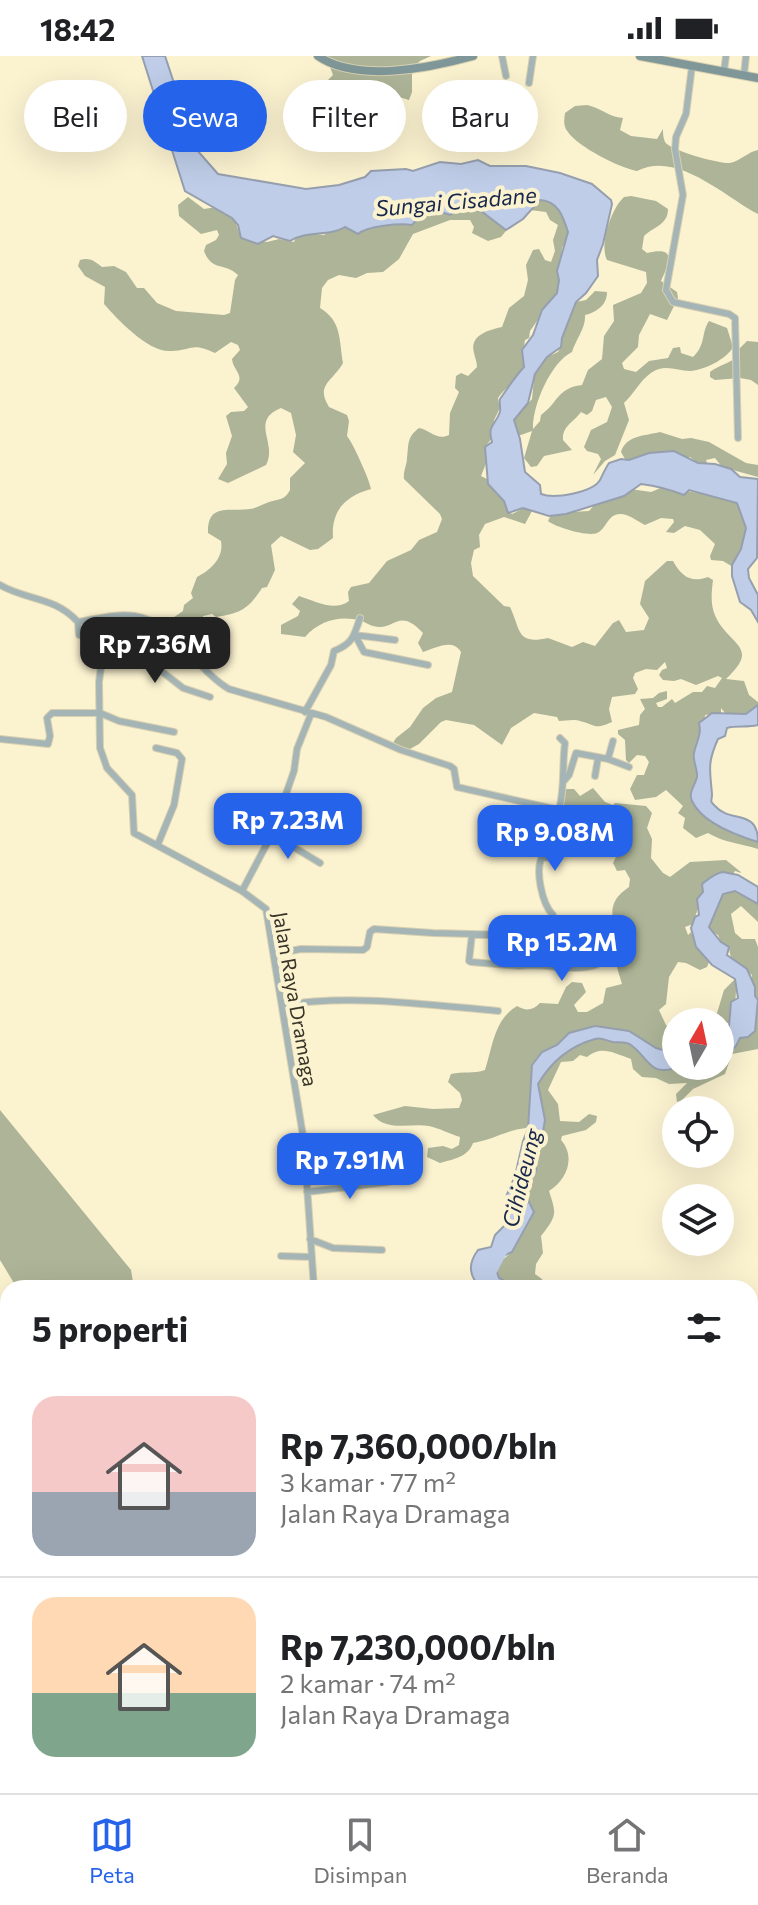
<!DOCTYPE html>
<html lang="id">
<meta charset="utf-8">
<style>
:root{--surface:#fff;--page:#f6f6f6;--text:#202124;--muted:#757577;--line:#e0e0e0;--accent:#2563eb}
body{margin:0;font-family:Commissioner,sans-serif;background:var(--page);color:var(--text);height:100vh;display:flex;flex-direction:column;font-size:30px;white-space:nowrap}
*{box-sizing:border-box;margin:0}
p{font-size:26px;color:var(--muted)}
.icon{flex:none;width:44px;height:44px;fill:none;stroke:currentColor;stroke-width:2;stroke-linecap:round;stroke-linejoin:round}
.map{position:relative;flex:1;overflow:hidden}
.panel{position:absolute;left:0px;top:1224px;width:758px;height:514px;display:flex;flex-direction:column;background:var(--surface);border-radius:24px 24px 0 0;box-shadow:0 8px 32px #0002}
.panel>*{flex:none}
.top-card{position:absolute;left:24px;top:24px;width:710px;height:72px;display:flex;gap:16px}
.needle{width:52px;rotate:9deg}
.fabs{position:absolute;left:662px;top:952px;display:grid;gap:16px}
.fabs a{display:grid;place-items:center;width:72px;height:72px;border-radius:50%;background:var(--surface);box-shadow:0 8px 32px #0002;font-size:40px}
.price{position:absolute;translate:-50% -68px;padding:0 18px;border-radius:16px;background:var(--accent);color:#fff;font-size:26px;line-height:52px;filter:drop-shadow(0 2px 4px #0008)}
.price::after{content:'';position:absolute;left:50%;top:48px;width:24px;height:18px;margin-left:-12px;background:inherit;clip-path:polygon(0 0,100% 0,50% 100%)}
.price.active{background:#222;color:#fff}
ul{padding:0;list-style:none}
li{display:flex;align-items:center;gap:24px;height:200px;padding:0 32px}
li+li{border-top:2px solid var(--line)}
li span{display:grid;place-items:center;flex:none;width:224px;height:160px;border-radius:24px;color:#555}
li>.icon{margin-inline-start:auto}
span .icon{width:96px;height:96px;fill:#fffc;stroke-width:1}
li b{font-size:34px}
h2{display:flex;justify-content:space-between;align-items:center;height:96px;padding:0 32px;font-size:34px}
.chip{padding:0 28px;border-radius:36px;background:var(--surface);box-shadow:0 8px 32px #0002;font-size:28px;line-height:72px}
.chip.active{background:var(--accent);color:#fff}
.status{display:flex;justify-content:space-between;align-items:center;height:56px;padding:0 40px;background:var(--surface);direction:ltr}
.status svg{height:22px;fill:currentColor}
.tabs{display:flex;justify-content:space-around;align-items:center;height:112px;border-top:2px solid var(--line);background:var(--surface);font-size:22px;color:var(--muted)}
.tabs a{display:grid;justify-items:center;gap:4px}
.tabs .active{color:var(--accent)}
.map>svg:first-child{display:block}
.forest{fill:#adb497}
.water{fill:#bfcde8;stroke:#969fae;stroke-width:2}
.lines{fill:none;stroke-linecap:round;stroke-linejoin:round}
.river{stroke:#bfcde8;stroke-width:12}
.street-casing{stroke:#d8d0b1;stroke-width:8}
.secondary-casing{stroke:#d8d0b1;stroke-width:10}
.street{stroke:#a5b5b5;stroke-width:6}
.secondary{stroke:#7f9798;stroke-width:8}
.labels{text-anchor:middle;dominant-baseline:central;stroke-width:8;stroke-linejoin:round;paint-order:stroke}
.street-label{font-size:20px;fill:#373326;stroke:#fbf2d0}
.water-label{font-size:22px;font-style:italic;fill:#18284c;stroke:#fbf2d0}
</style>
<div class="status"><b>18:42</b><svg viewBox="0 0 49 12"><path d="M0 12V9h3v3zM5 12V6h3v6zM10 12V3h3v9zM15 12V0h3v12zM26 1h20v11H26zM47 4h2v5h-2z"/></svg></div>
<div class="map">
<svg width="758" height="1737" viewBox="0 0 758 1737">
<rect width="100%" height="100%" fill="#fbf2d0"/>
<path class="forest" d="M326,0H431L420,5L412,13V36L409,44L389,38L377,40L374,45L363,38L356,40L354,45L361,60L355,69L348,70L327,53L325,27L333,19Z
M587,49C602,52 608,61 623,62L620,74L631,80L657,83L663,73C663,77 663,82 665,86C669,94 719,108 730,107C740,105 748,96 758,94V158C725,141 677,94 637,115C620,112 578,91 568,76C563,70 564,64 565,57L575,50Z
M631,140L656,145L668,153C668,169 653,171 644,180L642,193L647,197C679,189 668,209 661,225L677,236L678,242L667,264L650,258L639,279L638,291L622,307L624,313L636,316L649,305L668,302L673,292L680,291L681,297L693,301C706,289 701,277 709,265L727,272L733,291C727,303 704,314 690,315C680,315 669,310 659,313C643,318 636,336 624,347L629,364L615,399L605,405L593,419L601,403L598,398L587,395L584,391L591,374L607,366L612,351L606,341L596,344L592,355L587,359L581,356C574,366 562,370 563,384L572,394L544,400L537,410L531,411L524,402L532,375L518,380L511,366L532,343L535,312L547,301L558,296L562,287L559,277L576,246L586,244L595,235L607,236C607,249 597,256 585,259C586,272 576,283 572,296C551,306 532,350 533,373L540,365L541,359C559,346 557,332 582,329L588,314L602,303L604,280L614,265L613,249L641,237L647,227L646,216L607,204C599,189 611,153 624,141Z
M188,141L204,153L217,151L235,165L241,182L267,186L279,183L294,186L296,181L309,177L324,179L329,175L345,171L361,175L418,162L433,153L457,151L481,155L509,171L501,181L488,185L472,177L474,171L470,164H450L413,178L399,203L383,216L367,217L356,222L339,219L328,224L322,232L320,252C342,265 339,284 343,307C333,325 315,329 329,351L347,359L349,365L347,380C353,387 370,425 371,433C345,440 331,455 333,482L318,493L310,494L281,480L271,489L275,514L267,531L262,532C248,553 242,557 216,561L212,558L203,560L201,586L192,593C179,589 178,578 164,573V568L183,555L184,549L193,542L191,537L197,521C211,514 224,502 221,485L208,477C207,446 230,456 250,453C257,452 263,448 269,446C279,443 285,444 290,434V422L305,407L293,396L296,379L291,357L281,352C249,365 278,387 266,409L228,427L218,423L227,408L226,397L232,380L226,360L231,356L244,355L248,351L234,332C247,320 233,315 232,303L240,294L238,289L231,286L215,297C191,286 194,294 171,295C149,297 118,264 104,248L105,231L85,220L78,210L80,204C90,201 94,205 102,211L114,210L126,216L137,232H144L157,247L176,255L224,259L230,257L235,224L238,219C225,206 212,216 204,195L206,189L216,184L219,179L217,174L201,178L179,160L178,149Z
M552,142L571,174L562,192L557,237L530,275L529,282L525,284C523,293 526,304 524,311C519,325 505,331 498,342L500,352L494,364L496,377L485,391L487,405L481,420L487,423L497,439H502L506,453L512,458L528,450L532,455L525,468L504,461L485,468L479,479L480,491L474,494L471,507L473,520L504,550L510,551C521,574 516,589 548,582L572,591L583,586L595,590L613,567L619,564L626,576L644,574L649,562L640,548L645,525L667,505H673C682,521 691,527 708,521L713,524C711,540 710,553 719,567C735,591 758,593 726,623L744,625L749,639L758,646V649L747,658L725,657L721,652V657L705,659L697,754L735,779L758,784V793C740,787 725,787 708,777L696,782L683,772L685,762L678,757L683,750L666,734L656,741L635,744L630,733L637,719H644L649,706L645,700L637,699L629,707L626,704L625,684L618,678V674L639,669L640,659L645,653L640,643L653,642L659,637L667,635V643L656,647L658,651H662L672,643L675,647L693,636H702L707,630L715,632L722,622L718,620L696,629L681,623L674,625L663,624L659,619L662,614L667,612L665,606L657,614L646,613L635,617L633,622L638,633L635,638L612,641L609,653L612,666C594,674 596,669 580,665C574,663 565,665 559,665L557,661L534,657L511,672L502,689L474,669L446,664L441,666L419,688L408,694H402L393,687L396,682L410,671L423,652L436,642L452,636L461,596C452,582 436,592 423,596L418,587L423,577C398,550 395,576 373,570C369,569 365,566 361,565C341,559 320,564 305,581L281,578V569L298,560L300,555L292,548L299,540C315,545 334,556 349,545L348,536L351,531L369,527L387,505L411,494L419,484L437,476L442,463L440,458L404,423C403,415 407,409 407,402C409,389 406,382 419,372C430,374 437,385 449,379L450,357L459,336L455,332L456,320L461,317L468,320L477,311C477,306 475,302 474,297C469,279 489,274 502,271L509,252L524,240L528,224L526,209L533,194L539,193L545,204L551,206L555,195L553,184L558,169L550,164L546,156L530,154L526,145Z
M747,285L758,286V329L751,324L740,322L715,324L710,321V316C719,309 732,307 740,298L739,293Z
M660,376L682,383L691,382L709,386L746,407L758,409V421L722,411L715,402L706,404L708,409L698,407L690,401H677L670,396L649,397L629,404L625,403L621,396C626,379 645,380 660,376Z
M663,431L732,443C757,461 745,488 733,511L723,505L711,504L710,500L715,488L700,474L685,470L674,477L666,476L674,466L673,463L661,462L645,469C636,465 626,455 615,459C607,462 605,474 597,477C588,481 555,471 548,465L552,457L589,455L598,445L630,433L651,436Z
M593,732L605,746L613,749L615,747L646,750L652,757L647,772L652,783L651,802L663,817L670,821L690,806L726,804L742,817L735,815L733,818C719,816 711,819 702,828L703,836L693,868L685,871L688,879L691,876L695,887L709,906L707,911L700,914L686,907L678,906L669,921L666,948L659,954L666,969L676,975V998H661L629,977L557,989L536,1002L531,1065L526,1072C507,1074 492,1084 473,1087C468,1101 454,1103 440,1107L427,1101L428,1092L443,1090L452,1093L459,1089L460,1081C450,1078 439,1072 429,1070C411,1067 386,1076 373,1059L405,1050L433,1053L459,1052L462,1044L460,1037L448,1026L451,1018C463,1015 474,1018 485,1014C493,989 494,964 517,950C526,955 532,955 540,947L558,948L566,931L572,926L582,927L586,936L574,949L578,956H587L603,947L606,932L622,928C619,916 611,903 624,895L625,888L617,889L602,879L610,877L615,871C609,852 613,842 629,831L630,823L625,814L617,815L613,807L621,791L618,784L585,785L565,794L552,786L551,779L565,760L557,748L565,733H574L580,740Z
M735,831L758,848V866L741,850L731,858L735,877L742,883H755L758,891V949L752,930V919L731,902L729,893L722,890L718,879L706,874L716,844Z
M735,923C738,939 734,951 729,967L705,966L709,960L717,957L724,934Z
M758,956V993L732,998L725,1018L693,1033L681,1045L677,1046L676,1038L687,1027L669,1028L656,1022L642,1021L633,1013L631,1003C613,997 602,989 587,1001L580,999L573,1005L561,1006L548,1034L558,1048L560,1065L579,1066L589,1058L597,1060L596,1066L586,1074L562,1080L561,1084C576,1101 567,1124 549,1135C556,1157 558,1159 541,1180L543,1197L536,1208L535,1218L542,1223L545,1232H518L510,1226H500L496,1209L512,1196L523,1176V1138L536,1115L542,1050L536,1025L558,998L599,979L620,987L628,985L654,1012L720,1010V1000L740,982L748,981L755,975L752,964Z
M0,1054L131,1214L134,1232H17L0,1204Z"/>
<path class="water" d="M142,0H165L196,93L218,118L306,133L339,129L365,121L371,115L406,113L413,115L440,106L461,108L478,104L490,110H526L560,117L592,128L611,144L612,148L603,188L597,204L598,220L586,237L576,246L562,282L561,291L547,301L535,318L528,347L514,364L520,383L525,416L540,429L541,438C554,443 592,437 600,424C603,418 605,413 609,407L621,403L629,404L649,397L674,395L698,407L715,408L731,413L740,421L758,423L757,502L748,513L749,522L758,539V566L751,554L740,546L732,520V509L741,493L746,472L737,447L689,434L684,439C669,433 656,430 641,428L624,440L566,458L549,460L523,452L508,457L504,445L488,428L485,391L492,386C487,369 495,370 500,356C501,352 499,348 500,343C508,332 513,323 524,311L522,294L533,279L542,254L557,237L559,224L557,215L568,176C563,160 558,145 540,144L523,163L506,174L481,155L460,152L450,159L433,153L421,159L412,169C400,167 367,170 358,178L345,171C329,181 307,174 290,185L273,180L258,188L241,182L238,169L232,162L185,135Z
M758,649V669C747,672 737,669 727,672L725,680L718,683C707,707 710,714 712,738C712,746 709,744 715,750C731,768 758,752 758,786C735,779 702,767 692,745C688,736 695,730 697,721C698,713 692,704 694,697C696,686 702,679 699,667L712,657L746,658Z
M723,816L738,819L758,831V848L735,835L723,838L709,871L721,886L729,891L727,899L747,913L755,931V940L758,944L755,975L748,981L740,982L736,990L720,1005V974L729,970L731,946L738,942L735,923L712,909L696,891L691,872L695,861L699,859L697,843L703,836L702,828C707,824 715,817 723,816Z
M595,970L629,975L656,992L676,998V1010H683C648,1022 652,1005 631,989C625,985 620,987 613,986C607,985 602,981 595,983C570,990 551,1006 538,1028L545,1064L540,1093L536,1101V1115L529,1126L526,1140L534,1156L512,1196L493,1205L499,1222L518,1232H482C468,1221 468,1207 478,1194L491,1191L495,1179L507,1167L505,1143L515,1120L523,1085L528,1073L532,1009L542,996L557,989L569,977Z"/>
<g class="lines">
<path class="river" d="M500,1232L486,1224L505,1188
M750,1713L758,1728"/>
<g class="street-casing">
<path id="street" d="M502,0L506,20
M692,10L686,58L676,81L675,93L683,139L666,234L673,246L729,258L735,262L738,382
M724,15L726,0
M744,19L746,0
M529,27L533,0
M0,529C28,545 54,540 78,566L79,579L98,584L104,589L99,626L100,692L107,712L132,739L134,777L242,835L266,853L304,1086L314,1232
M78,566C96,563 117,557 135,560C175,566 196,614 229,633L326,661L401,694L450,710L454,713L457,731L559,754C565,732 562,709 565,687L560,682
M395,584L355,579L364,596L428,609
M104,594L160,614L183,632L210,641
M305,656L331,609L334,595C352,588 354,581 360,562
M0,683L48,688L50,680L47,662L52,657H100L119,665L174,676
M156,692L177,697L182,703L174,749L158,788
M608,703L613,685
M595,720L598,702
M563,726L569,719L576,697L608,703L629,711
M272,778L320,807
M242,835L272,778L294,715L297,693L311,658
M472,878L469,905L471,906L519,910L521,880
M552,880L553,859C542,848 535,815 542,801L552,802L555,796L559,754
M275,898L301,893L363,894L367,891L370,876L374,873L433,877L552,880L626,897
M519,910C545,906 571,917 596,909
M282,949C353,938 428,949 498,955
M307,1136L389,1126
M310,1183L333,1192L382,1194
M281,1200L312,1201
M0,1271L8,1270
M0,1362L8,1363
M0,1588L8,1585
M40,1730L44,1737
M333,1737L334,1730
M518,1737L519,1730"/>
</g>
<g class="secondary-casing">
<path id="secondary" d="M318,0C357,27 430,12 473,0
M640,0L758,22"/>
</g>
<use href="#street" class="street"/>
<use href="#secondary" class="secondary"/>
</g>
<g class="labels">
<g class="street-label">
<text transform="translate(296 943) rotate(80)">Jalan Raya Dramaga</text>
</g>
<g class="water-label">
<text transform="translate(456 145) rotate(-5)">Sungai Cisadane</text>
<text transform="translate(521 1122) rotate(-76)">Cihideung</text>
</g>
</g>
</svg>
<div class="fabs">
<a><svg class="needle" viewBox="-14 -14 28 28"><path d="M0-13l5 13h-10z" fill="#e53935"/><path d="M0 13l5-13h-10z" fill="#757577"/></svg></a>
<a><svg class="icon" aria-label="locate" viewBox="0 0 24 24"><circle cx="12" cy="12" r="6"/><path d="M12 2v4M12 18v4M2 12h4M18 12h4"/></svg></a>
<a><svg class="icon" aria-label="layers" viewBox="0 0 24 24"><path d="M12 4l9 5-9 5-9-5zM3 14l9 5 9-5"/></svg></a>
</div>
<b class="price active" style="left:155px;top:629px">Rp 7.36M</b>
<b class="price" style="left:288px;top:805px">Rp 7.23M</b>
<b class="price" style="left:555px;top:817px">Rp 9.08M</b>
<b class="price" style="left:562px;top:927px">Rp 15.2M</b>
<b class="price" style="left:350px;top:1145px">Rp 7.91M</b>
<div class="top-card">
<a class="chip">Beli</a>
<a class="chip active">Sewa</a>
<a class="chip">Filter</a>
<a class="chip">Baru</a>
</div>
<section class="panel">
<h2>5 properti<svg class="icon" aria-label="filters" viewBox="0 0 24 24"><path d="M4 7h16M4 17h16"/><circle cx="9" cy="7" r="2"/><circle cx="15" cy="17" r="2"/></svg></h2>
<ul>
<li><span style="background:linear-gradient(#f6c9c9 60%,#9aa5b1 0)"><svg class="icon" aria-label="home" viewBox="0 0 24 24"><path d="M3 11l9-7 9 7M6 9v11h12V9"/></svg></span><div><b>Rp 7,360,000/bln</b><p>3 kamar · 77 m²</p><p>Jalan Raya Dramaga</p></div></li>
<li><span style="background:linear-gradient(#ffd9b3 60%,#7fa58c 0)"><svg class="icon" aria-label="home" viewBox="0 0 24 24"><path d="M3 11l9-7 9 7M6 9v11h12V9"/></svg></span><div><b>Rp 7,230,000/bln</b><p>2 kamar · 74 m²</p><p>Jalan Raya Dramaga</p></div></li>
</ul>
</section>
</div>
<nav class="tabs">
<a class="active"><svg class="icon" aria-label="map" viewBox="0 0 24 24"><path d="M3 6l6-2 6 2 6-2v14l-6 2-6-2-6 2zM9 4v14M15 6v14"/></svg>Peta</a>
<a><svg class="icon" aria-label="saved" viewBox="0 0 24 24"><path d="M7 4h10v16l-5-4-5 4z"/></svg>Disimpan</a>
<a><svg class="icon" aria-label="home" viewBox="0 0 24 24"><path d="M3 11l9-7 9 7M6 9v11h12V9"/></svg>Beranda</a>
</nav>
